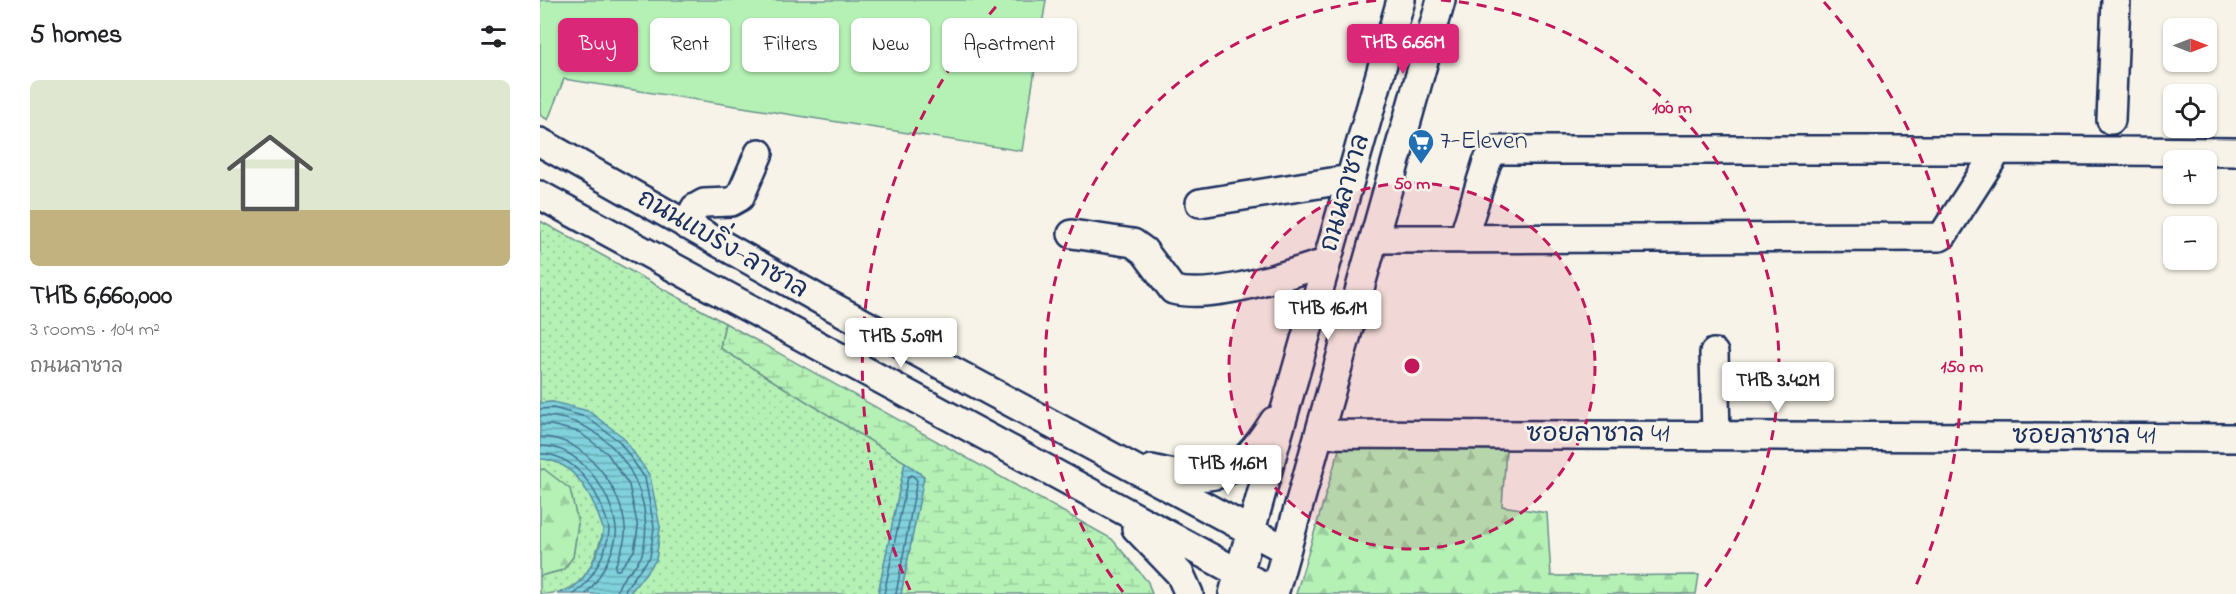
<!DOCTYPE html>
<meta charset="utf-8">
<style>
:root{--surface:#fff;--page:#f6f6f6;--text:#202124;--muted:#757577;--accent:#db2777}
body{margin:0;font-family:"Indie Flower","Playpen Sans Thai",sans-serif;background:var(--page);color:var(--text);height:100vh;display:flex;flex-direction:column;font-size:22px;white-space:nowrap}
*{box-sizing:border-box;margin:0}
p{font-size:20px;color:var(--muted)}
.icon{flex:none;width:33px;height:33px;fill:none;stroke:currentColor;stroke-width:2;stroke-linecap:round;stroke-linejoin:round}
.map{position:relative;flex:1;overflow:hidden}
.sheet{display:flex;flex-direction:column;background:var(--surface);width:540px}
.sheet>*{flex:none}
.hud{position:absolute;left:18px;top:18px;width:570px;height:54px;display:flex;gap:12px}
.needle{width:39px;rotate:90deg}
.fabs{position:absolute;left:1623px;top:18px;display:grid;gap:12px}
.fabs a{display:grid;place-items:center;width:54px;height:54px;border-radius:9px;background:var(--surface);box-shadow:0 2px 4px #0004;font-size:30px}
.price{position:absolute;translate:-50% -51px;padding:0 14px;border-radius:6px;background:#fff;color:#222;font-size:20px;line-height:39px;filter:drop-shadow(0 2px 3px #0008)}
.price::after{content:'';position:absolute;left:50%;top:36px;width:18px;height:14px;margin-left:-9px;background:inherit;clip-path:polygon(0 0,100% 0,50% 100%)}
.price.on{background:var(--accent);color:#fff}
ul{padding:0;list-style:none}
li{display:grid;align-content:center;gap:12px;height:318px;padding:0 30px}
li span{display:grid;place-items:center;height:186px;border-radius:9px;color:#555}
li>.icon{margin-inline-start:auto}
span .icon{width:108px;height:108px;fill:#fffc;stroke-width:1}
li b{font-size:26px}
h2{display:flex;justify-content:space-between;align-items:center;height:72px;padding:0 30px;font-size:26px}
.chip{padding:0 21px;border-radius:9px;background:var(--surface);box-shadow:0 2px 4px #0004;font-size:21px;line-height:54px}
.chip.on{background:var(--accent);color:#fff}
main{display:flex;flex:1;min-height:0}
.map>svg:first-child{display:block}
.green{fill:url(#green-dots);stroke:#68908a;stroke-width:1.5}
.forest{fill:url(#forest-firs);stroke:#68908a;stroke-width:1.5}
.wetland{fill:url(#wetland-marsh);stroke:#68908a;stroke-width:1.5}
.pitch{fill:#b5f0b5;stroke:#68908a;stroke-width:1.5}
.water{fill:url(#water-rules);stroke:#5890a8;stroke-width:1.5}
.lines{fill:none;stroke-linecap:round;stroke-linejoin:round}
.shore{stroke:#437090;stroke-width:1.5}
.minor-casing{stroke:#1b2f5e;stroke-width:32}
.minor{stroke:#f7f3e8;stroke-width:27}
.ring{fill:none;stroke:#c2185b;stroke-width:3;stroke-dasharray:10 8}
.labels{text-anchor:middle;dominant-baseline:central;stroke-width:5;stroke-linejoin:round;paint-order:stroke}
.poi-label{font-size:26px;fill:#1b2f5e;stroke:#f7f3e8;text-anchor:start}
.street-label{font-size:26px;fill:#1b2f5e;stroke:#f7f3e8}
.centre{fill:#c2185b;stroke:#f7f3e8;stroke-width:3}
.ring-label{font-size:18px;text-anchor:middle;font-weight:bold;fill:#c2185b;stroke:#f7f3e8;stroke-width:5;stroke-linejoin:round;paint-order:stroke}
</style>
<main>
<section class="sheet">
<h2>5 homes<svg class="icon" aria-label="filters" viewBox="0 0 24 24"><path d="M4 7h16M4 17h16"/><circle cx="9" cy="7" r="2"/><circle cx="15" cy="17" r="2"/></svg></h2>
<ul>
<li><span style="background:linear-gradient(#dfe7d0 70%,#c2b280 0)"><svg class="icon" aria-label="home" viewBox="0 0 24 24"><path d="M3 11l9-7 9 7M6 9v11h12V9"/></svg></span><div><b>THB 6,660,000</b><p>3 rooms · 104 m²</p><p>ถนนลาซาล</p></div></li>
</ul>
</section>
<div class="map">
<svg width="1696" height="594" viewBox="0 0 1696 594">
<defs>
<pattern id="green-dots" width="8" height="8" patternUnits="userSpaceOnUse" patternTransform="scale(1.5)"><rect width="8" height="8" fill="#b5f0b5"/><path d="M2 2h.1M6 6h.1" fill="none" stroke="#9bce9e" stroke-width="1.8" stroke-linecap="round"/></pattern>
<pattern id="forest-firs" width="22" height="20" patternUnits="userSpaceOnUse" patternTransform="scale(1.5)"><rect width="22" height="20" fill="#b5f0b5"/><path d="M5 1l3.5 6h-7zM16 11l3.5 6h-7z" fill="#9bce9e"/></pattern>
<pattern id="wetland-marsh" width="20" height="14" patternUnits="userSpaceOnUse" patternTransform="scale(1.5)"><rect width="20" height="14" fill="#b5f0b5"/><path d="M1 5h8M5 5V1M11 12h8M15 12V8" fill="none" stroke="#9bce9e"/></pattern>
<pattern id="water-rules" width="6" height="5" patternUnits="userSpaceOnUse" patternTransform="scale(1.5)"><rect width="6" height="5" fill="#80d1da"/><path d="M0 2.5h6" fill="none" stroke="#68aab4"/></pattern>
</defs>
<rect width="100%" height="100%" fill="#f7f3e8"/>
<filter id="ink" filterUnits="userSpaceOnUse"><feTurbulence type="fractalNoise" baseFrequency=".0167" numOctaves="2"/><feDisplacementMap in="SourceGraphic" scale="12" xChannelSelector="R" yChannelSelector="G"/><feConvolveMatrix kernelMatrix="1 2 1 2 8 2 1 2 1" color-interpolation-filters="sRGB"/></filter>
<g filter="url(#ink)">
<path class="green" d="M0,221L185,323L180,348L365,462L338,594H89L116,560L120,527L13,402L0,403Z
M0,459C31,459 50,491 59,516C60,520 63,526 63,529C63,535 60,542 58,547C48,579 34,594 0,594V576L23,570L33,557L38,523L4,469L0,470Z"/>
<path class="forest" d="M800,446L966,450L962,506L1007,513L1011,576L1159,575L1156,594H756Z
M4,469L30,489L38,523L33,557L23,570L0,576V470Z"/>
<path class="wetland" d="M185,323L572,539L608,582L612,594H361L384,476L365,462L180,348Z"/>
<path class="pitch" d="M0,0H506L482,151L24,79L8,120L0,115Z"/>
<path class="water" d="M13,402L48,411L83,437L110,476L120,527L116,560L89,594H17C22,592 29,591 34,587C47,578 63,546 63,530C63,526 60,521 59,517C50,491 31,459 0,459V403Z
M365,462L384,477L361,594H338Z"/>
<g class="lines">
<path class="shore" d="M0,409L13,408L46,417L79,441L105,478L114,527L110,557L86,588L85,594
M0,416C68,415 118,487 103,551C100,567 78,576 77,594
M0,425H11L39,432L67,453L89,485L98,528L94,551L79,570H76L75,567C79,556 87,539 85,527C81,486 44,436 0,437
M0,446C39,445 72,492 76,528C79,546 58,581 46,594
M0,454C32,453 55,486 64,513C66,518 69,525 69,530C68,550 51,583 34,594
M344,594L368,477L372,475L377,480L356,594"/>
<g class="minor-casing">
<path id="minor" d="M1571,120L1576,0
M0,142L284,302L746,550
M0,195L734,592
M660,203L810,179
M146,225L155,208L164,203L191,202L200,197L219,153
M532,234L593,243L604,251L633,290C676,300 743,275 786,263
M835,239L1400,237L1403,235L1458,150
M923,239L947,162L952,153L957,150H1458L1696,152
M1174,353L1176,435
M780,434L1696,438
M612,469C677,485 698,478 734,421
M596,528L640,574L649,594
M693,594L861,0
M734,594L901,0"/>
</g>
<use href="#minor" class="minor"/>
</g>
</g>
<circle cx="872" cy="366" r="183" fill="#c2185b" fill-opacity=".12"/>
<g class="ring">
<circle cx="872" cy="366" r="183"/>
<path d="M583 592A367 367 0 0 1 843 0M901 0A367 367 0 0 1 1161 592"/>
<path d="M370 590A550 550 0 0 1 460 2M1284 2A550 550 0 0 1 1374 590"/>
</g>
<defs>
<g id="supermarket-pin" transform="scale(1.35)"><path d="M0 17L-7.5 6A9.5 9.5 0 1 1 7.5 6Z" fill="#1f6fb2" stroke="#f7f3e8"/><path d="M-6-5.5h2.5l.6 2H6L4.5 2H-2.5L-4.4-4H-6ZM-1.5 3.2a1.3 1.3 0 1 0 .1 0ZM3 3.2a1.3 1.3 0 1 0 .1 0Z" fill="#fff"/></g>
</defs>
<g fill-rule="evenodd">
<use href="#supermarket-pin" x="881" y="142"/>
</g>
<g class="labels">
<g class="poi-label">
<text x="900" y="142">7-Eleven</text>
</g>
<g class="street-label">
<text transform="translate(806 193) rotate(-74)">ถนนลาซาล</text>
<text transform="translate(182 245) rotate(30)">ถนนแบริ่ง-ลาซาล</text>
<text x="1058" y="435">ซอยลาซาล 41</text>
<text x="1544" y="437">ซอยลาซาล 41</text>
</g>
</g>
<circle cx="872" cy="366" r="9" class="centre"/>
<g class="ring-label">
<text x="1132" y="113">100 m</text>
<text x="872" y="189">50 m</text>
<text x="1422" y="372">150 m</text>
</g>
</svg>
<div class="fabs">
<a><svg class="needle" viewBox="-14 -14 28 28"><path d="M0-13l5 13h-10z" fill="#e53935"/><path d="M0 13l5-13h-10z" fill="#757577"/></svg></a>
<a><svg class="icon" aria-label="locate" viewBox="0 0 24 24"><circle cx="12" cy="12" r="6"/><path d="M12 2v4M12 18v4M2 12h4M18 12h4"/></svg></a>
<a>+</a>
<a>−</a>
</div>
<b class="price on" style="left:863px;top:75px">THB 6.66M</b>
<b class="price" style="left:788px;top:341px">THB 16.1M</b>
<b class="price" style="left:361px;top:369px">THB 5.09M</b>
<b class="price" style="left:1238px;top:413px">THB 3.42M</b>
<b class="price" style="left:688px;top:496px">THB 11.6M</b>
<div class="hud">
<a class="chip on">Buy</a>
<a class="chip">Rent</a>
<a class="chip">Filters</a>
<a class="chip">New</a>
<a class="chip">Apartment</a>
</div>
</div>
</main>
